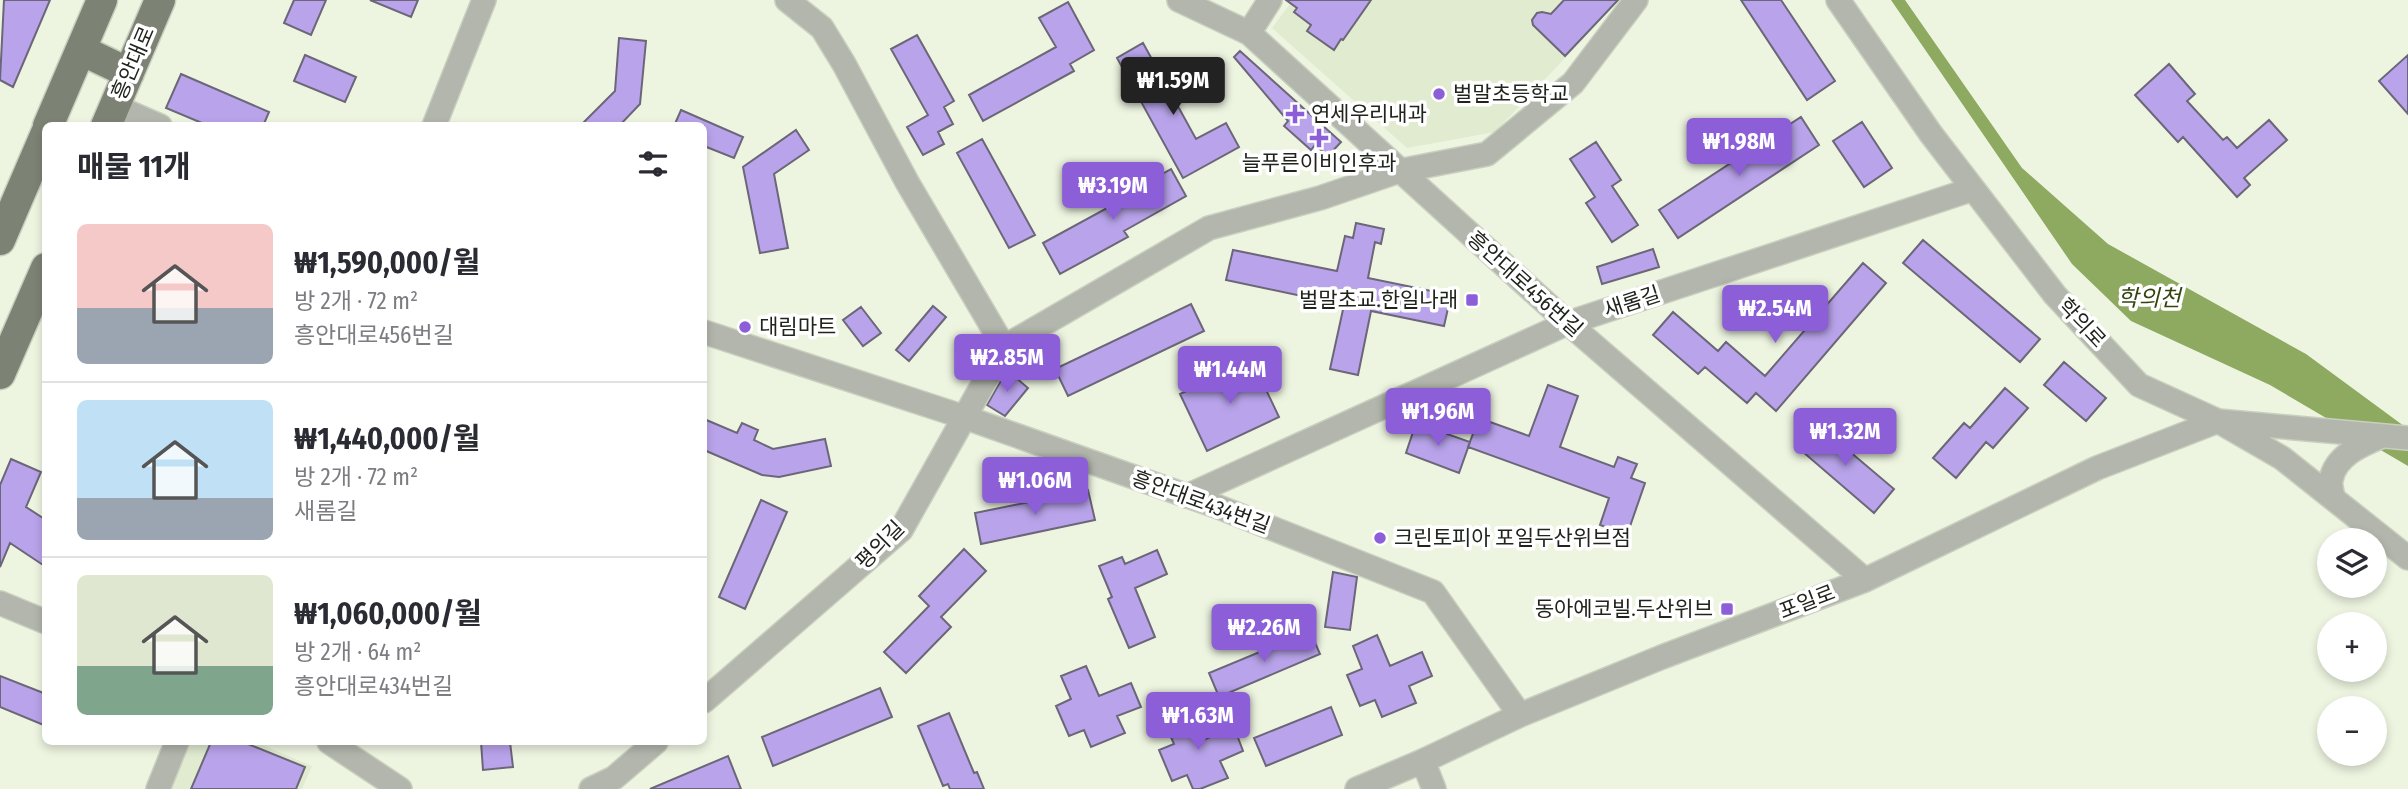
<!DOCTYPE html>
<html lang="ko">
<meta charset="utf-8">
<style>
:root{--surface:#fff;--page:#f7f7f7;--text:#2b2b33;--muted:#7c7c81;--line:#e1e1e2;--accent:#8c5fd9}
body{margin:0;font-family:"Fira Sans Condensed","Noto Sans KR",sans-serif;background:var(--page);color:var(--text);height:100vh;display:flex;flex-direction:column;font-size:26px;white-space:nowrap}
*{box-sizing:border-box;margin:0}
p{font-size:23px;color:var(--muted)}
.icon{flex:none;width:38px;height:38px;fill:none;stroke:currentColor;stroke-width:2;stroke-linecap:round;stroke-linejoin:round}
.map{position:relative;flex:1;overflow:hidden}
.sheet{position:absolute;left:42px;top:122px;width:665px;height:623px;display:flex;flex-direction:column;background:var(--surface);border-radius:10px;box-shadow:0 4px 10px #0003}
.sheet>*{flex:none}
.fabs{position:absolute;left:2317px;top:528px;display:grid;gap:14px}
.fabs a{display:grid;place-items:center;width:70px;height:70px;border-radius:50%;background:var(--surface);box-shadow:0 4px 10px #0003;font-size:35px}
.price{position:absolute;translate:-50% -60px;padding:0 16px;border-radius:7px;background:var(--accent);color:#fff;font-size:23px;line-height:46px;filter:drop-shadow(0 2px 4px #0008)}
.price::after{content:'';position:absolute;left:50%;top:42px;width:21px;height:16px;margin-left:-10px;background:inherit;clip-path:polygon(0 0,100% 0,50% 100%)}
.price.selected{background:#222;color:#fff}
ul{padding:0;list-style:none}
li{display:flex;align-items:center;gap:21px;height:175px;padding:0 35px}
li+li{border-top:2px solid var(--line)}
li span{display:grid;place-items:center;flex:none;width:196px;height:140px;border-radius:10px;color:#555}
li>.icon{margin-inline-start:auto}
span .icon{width:84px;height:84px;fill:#fffc;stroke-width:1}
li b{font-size:30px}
h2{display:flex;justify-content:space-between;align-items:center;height:84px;padding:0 35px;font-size:30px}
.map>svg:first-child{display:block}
.built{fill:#e0ebd0}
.water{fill:#8ea960}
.building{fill:#b9a4eb;stroke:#6b6678;stroke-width:2}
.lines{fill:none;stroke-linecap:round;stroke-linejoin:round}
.minor-casing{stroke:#c8cfbe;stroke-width:26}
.major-casing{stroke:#c8cfbe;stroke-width:33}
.minor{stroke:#b2b6ad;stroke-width:23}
.major{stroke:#7d8374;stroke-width:30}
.poi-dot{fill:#8c5fd9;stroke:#fff;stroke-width:2.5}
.labels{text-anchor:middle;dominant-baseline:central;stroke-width:7;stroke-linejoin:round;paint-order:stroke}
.street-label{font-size:21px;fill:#21241d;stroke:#fff}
.poi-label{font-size:21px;fill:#21241d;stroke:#fff;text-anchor:start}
.water-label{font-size:23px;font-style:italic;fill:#34450f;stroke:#fff}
</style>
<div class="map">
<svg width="2408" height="789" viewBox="0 0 2408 789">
<rect width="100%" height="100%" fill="#edf5e1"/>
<path class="built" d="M1293,0H1620L1495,132L1407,148L1272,28Z
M184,742H255L312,766L302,789H168Z"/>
<path class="water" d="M1891,0H1905L2022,168L2108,244L2306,354L2408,429V466L2270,385L2131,321L2072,264Z"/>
<path class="building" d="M4,0H50L13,87L0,80Z
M294,0H326L311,35L284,23Z
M370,0H418L411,17Z
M1286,0H1371L1343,40L1341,39L1334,50L1307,31L1311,25L1294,12L1297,8Z
M1564,0H1618L1565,56L1533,25L1532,20L1537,13L1542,12L1551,14Z
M1741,0H1781L1835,81L1807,100Z
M1068,2L1094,50L1070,64L1074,71L983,121L969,95L1056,47L1039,18Z
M917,35L954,101L944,107L953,124L938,132L944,144L923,155L907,127L928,115L891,49Z
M619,38L646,41L640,104L619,126H580L615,91Z
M1143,43L1196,139L1226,123L1239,147L1183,178L1117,58Z
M1240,51L1341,142L1328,156L1315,145L1311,150L1284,126L1288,121L1234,57Z
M305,55L356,77L345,102L294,81Z
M2408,55V114L2379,81Z
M2169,64L2195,94L2187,101L2223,140L2227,137L2237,148L2269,120L2287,140L2244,178L2250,185L2237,197L2183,137L2178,142L2135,95Z
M181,74L269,112L263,126H209L166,108Z
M681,110L743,137L734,158L704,146V126H674Z
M1801,117L1819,145L1678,238L1659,210Z
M1862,122L1892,168L1864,187L1833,141Z
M796,130L809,150L774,174L788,248L760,253L743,167Z
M982,139L1035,235L1009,248L957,153Z
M1596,142L1621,180L1612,186L1638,225L1612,242L1586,203L1595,197L1570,159Z
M1171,169L1186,196L1124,231L1128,237L1060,274L1043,243L1111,206L1109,203Z
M1356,223L1384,229L1381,244L1375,242L1368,278L1451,295L1444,326L1371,311L1358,375L1330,369L1344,305L1226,280L1233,250L1337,271L1345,236L1353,238Z
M1923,240L2040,339L2020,362L1903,263Z
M1653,249L1659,267L1602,284L1597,267Z
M1863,263L1886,283L1776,411L1756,393L1747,403L1705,367L1698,374L1653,335L1673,312L1718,351L1726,342L1765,376Z
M1191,304L1204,331L1068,396L1055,369Z
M933,306L946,317L909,361L896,350Z
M861,307L881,333L863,346L843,320Z
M1252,360L1279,417L1207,451L1180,394Z
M2064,362L2106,398L2086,421L2044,385Z
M1007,370L1028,388L1005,416L987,405Z
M1548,385L1578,396L1560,447L1614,467L1618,457L1637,464L1631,478L1645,483L1627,535L1600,525L1609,498L1468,447L1479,418L1529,436Z
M2005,388L2028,408L1993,448L1986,442L1956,478L1933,458L1964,423L1970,428Z
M704,419L737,433L742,423L758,430L754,440L773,449L825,439L831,466L779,477L762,475L704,450Z
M1416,423L1470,442L1459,473L1406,453Z
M1816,423L1894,489L1874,513L1796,446Z
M11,459L41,472L26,507L46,520V567L10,543L0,567V485Z
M1088,490L1095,520L981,544L975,513Z
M761,500L787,512L745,609L719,597Z
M964,549L986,571L941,617L951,627L906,673L884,652L929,606L919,596Z
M1157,550L1167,574L1135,588L1155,637L1129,648L1108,599L1112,597L1099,566L1122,557L1125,564Z
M1333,572L1357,577L1350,630L1325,627Z
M1310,631L1320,654L1219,697L1209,673Z
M1377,635L1390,666L1422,652L1432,676L1409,686L1416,703L1382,717L1375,700L1360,706L1347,675L1362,669L1353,646Z
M1086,666L1099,696L1131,683L1141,707L1117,716L1125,733L1091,747L1084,730L1069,736L1056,706L1071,699L1061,676Z
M0,676L46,694V726L0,707Z
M880,688L892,717L773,766L762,737Z
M1331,707L1342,735L1266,766L1254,738Z
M1189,710L1201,741L1234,727L1243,751L1220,761L1228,778L1200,789H1193L1187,775L1172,781L1159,750L1174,744L1164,721Z
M949,713L974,773L977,772L984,789H950L948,784L943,786L918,726Z
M211,742H243L305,767L296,789H191Z
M481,742H510L513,767L483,770Z
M728,756L741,789H650Z"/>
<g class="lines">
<g class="minor-casing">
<path id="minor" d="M787,0L822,28L844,64L907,182L1004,347
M1179,0L1249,33L1568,323L1865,580
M1838,0L1931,134L2055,295L2139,385L2218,421L2282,458L2408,558
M1249,33L1270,0
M114,106L160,126
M434,126L484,0
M704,332L964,417L1216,506L1433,592L1520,715
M1187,496L1568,323L1973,189
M2333,497C2332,492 2330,484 2331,480C2335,456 2361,445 2380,437
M0,603L46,622
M704,701L901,530L1004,347L1209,228L1320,198L1399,171L1487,154L1573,83L1636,0
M329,742L400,789
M1423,761L1434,789
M158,789L177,742
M591,789L614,778L656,742
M1357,789L1423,761L1520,715L1662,657L1865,580L2097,468L2218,421L2408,438"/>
</g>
<g class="major-casing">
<path id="major" d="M81,50L129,73
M48,126L102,0
M106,126L160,0
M0,240L46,133
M0,374L46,268"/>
</g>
<use href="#minor" class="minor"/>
<use href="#major" class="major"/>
</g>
<g class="poi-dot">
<circle cx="1439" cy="94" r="7"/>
<path d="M1291.5 103.5h7v7h7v7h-7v7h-7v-7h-7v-7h7z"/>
<path d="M1315.5 127.5h7v7h7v7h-7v7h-7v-7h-7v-7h7z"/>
<rect x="1465" y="293" width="14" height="14" rx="3.5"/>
<circle cx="745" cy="327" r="7"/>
<circle cx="1380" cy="538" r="7"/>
<rect x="1720" y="602" width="14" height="14" rx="3.5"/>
</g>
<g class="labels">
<g class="street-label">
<text transform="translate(133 63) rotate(-67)">흥안대로</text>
<text transform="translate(1525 284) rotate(42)">흥안대로456번길</text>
<text transform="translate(1632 302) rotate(-18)">새롬길</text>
<text transform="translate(2082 323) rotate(47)">학의로</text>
<text transform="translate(1201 502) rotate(20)">흥안대로434번길</text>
<text transform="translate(880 545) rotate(-45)">평의길</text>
<text transform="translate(1807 602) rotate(-21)">포일로</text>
</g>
<g class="poi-label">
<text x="1453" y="94">벌말초등학교</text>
<text x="1311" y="114">연세우리내과</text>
<text x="1319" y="163" text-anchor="middle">늘푸른이비인후과</text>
<text x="1458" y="300" text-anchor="end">벌말초교.한일나래</text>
<text x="759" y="327">대림마트</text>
<text x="1394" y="538">크린토피아 포일두산위브점</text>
<text x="1713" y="609" text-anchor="end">동아에코빌.두산위브</text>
</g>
<g class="water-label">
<text x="2149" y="298">학의천</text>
</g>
</g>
</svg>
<div class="fabs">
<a><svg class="icon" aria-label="layers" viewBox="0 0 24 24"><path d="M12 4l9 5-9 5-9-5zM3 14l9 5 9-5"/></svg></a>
<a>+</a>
<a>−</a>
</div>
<b class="price selected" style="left:1173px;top:117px">₩1.59M</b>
<b class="price" style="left:1739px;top:178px">₩1.98M</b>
<b class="price" style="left:1113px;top:222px">₩3.19M</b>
<b class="price" style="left:1775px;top:345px">₩2.54M</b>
<b class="price" style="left:1007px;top:394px">₩2.85M</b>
<b class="price" style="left:1230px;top:406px">₩1.44M</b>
<b class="price" style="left:1438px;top:448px">₩1.96M</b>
<b class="price" style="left:1845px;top:468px">₩1.32M</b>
<b class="price" style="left:1035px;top:517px">₩1.06M</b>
<b class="price" style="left:1264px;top:664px">₩2.26M</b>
<b class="price" style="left:1198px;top:752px">₩1.63M</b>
<section class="sheet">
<h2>매물 11개<svg class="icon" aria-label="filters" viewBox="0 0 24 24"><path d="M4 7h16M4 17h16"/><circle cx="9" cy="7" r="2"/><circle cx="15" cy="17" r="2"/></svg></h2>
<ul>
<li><span style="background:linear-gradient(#f6c9c9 60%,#9aa5b1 0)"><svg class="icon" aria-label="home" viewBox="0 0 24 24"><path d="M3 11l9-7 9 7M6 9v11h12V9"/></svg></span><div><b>₩1,590,000/월</b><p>방 2개 · 72 m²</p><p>흥안대로456번길</p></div></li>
<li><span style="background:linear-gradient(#bfe0f5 70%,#9aa5b1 0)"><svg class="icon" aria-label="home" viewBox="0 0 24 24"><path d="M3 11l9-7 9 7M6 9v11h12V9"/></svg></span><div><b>₩1,440,000/월</b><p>방 2개 · 72 m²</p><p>새롬길</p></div></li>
<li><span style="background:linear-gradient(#dfe7d0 65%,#7fa58c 0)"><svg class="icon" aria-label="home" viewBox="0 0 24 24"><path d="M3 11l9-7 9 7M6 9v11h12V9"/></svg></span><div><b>₩1,060,000/월</b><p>방 2개 · 64 m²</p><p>흥안대로434번길</p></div></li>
</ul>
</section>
</div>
